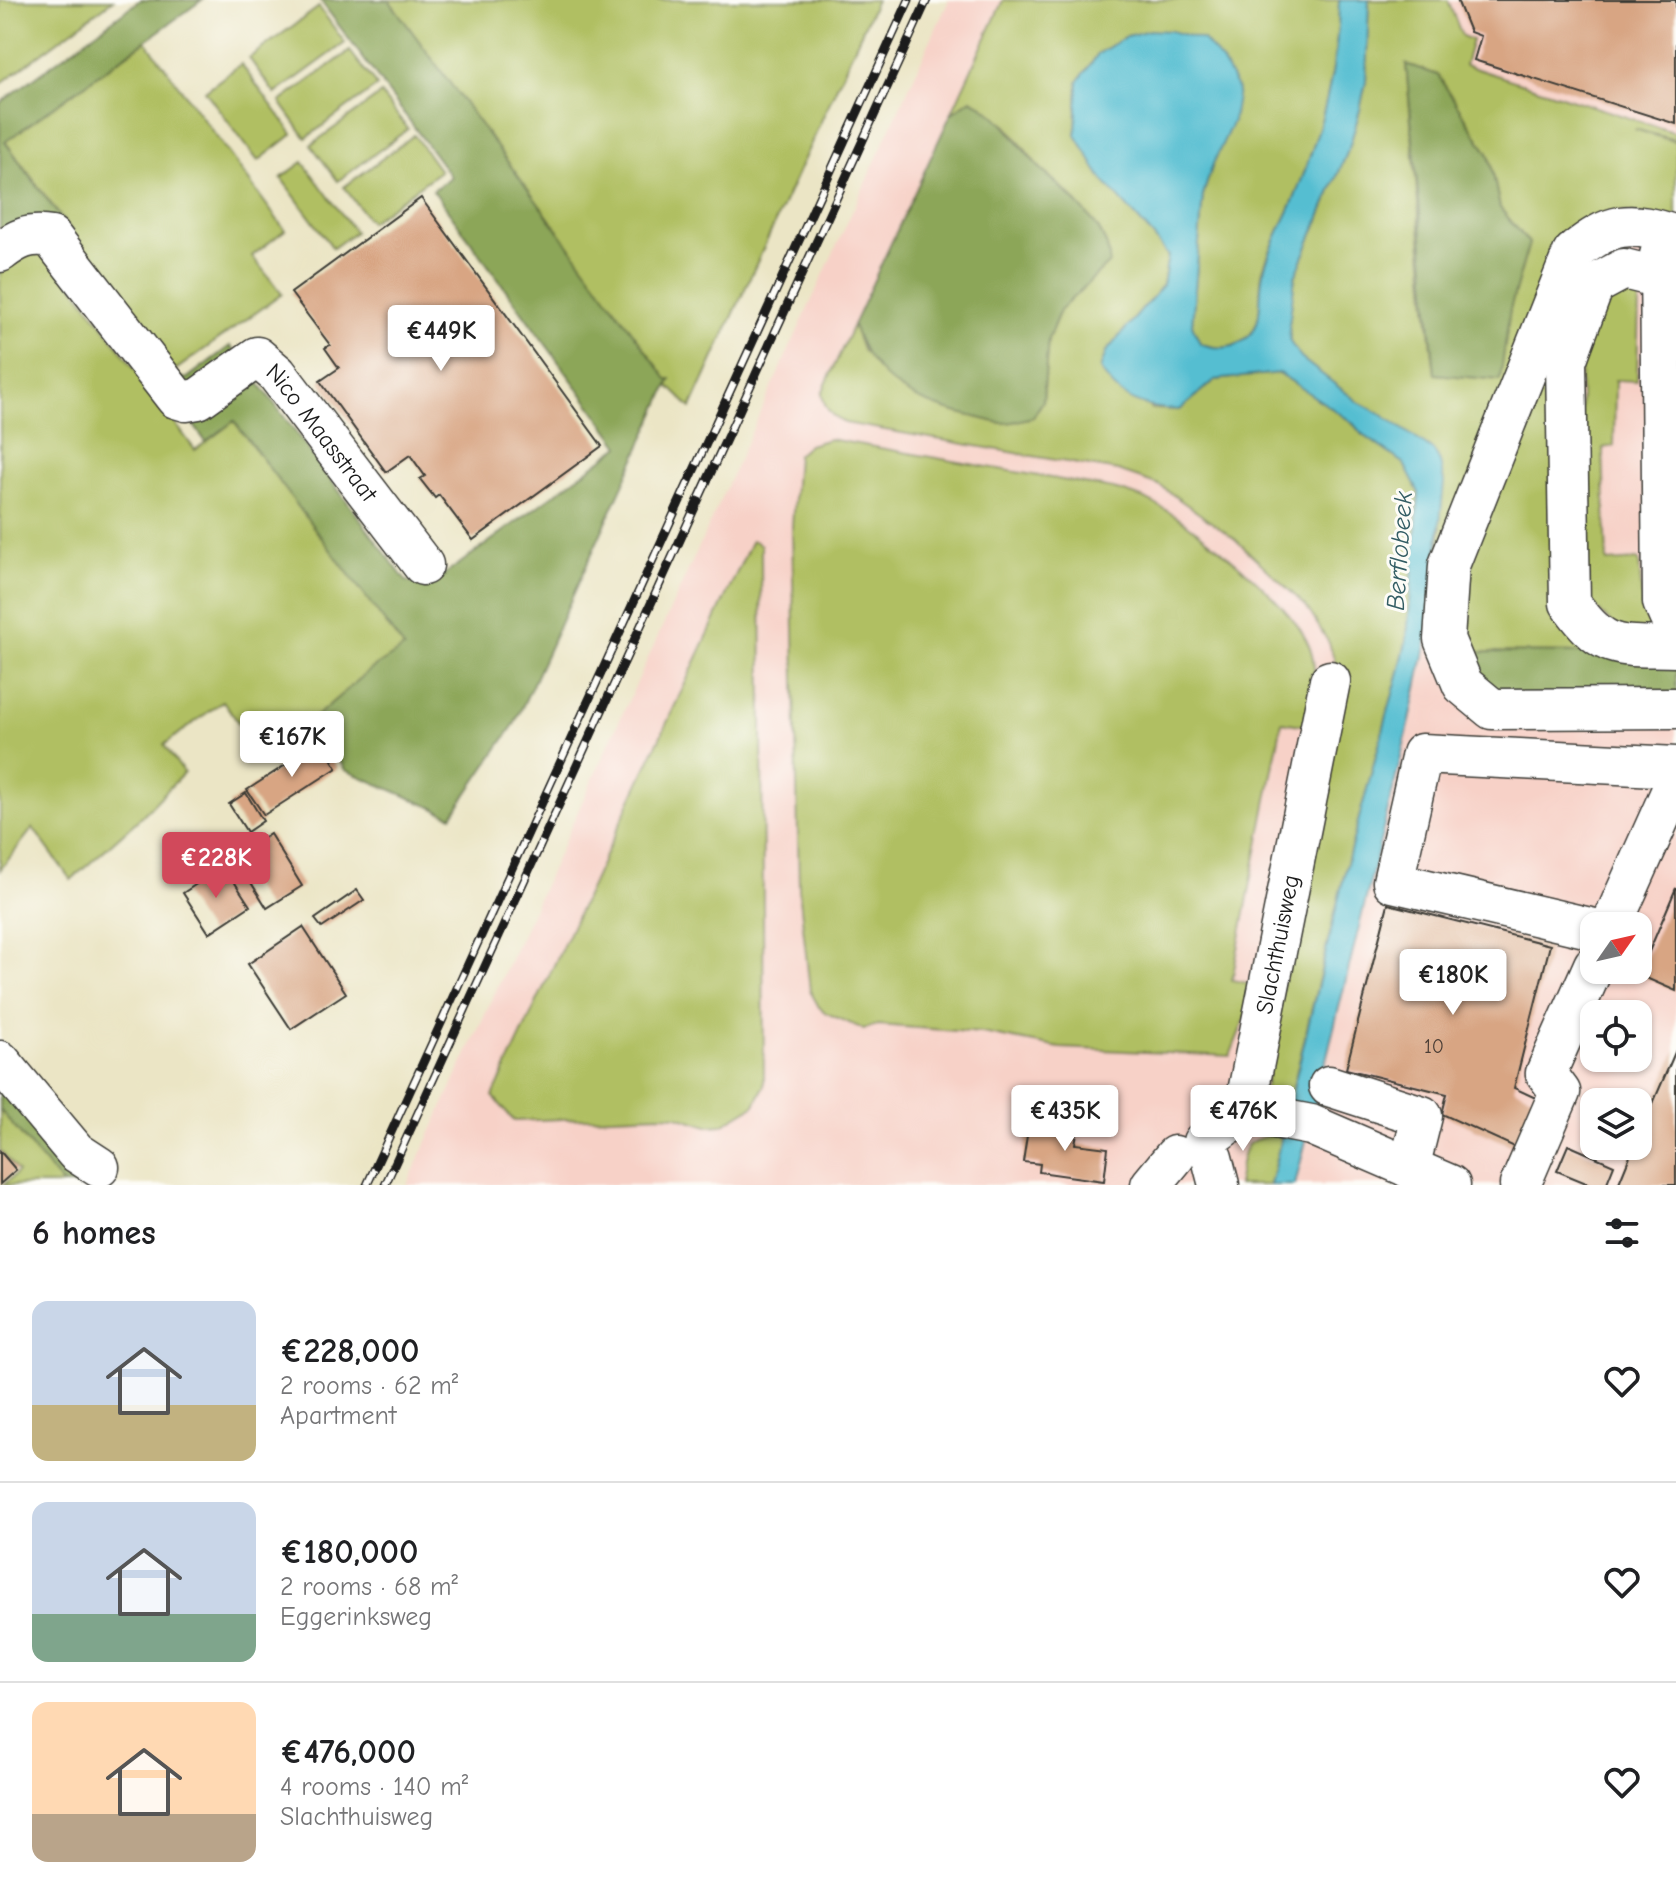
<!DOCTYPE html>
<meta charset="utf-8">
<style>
:root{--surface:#fff;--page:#f6f6f6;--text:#202124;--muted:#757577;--line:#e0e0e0;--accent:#d1495b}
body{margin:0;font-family:"Comic Neue",sans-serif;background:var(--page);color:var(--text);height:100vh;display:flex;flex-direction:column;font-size:30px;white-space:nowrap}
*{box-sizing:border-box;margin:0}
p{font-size:26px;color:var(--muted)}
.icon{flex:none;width:44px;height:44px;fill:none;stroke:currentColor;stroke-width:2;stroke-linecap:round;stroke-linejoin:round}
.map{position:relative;height:1185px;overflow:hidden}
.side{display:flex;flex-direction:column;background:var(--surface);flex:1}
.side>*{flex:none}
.needle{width:52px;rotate:56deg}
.fabs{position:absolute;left:1580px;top:912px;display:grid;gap:16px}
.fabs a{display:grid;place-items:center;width:72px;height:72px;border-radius:16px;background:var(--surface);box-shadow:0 2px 6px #0004;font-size:40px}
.price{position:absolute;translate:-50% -68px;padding:0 18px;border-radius:8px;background:#fff;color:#222;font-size:26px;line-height:52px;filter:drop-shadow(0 2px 4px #0008)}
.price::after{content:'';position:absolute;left:50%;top:48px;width:24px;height:18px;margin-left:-12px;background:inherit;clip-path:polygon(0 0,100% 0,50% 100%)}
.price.active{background:var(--accent);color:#fff}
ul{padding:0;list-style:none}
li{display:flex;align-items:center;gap:24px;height:200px;padding:0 32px}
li+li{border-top:2px solid var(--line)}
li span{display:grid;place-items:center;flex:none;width:224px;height:160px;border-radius:16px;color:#555}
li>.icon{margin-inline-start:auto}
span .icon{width:96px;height:96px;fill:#fffc;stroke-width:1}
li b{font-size:34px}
h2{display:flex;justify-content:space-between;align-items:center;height:96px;padding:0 32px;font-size:34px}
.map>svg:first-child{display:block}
.built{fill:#f7d1c7;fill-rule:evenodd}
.green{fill:#b0bf62;stroke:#666e3f;stroke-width:2;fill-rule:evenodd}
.forest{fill:#8ca658;stroke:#54613a;stroke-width:2}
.water{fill:#55bed1;stroke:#386d76;stroke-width:2}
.building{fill:#d8a583}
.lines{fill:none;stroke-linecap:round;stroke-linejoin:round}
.minor-casing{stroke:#3b3a35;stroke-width:43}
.minor{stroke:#fff;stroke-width:40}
.rail-casing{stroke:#1c1c1c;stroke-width:9}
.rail{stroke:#fdfcf7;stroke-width:6;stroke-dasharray:18;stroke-linecap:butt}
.labels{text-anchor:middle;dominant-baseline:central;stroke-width:6;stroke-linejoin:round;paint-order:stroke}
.number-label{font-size:20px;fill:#4b3e36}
.street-label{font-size:24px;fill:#1c1c1c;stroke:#fdfcf7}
.water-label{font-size:26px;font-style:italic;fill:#335d64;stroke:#fdfcf7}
</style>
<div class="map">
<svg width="1676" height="1185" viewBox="0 0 1676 1185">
<rect width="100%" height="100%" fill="#fdfcf7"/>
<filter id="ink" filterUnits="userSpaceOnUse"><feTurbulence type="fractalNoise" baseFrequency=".0125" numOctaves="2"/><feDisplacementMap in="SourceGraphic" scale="16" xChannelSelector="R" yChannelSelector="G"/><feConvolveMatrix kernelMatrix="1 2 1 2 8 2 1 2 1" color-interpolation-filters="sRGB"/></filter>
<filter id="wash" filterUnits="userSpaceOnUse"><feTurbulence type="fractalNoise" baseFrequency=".006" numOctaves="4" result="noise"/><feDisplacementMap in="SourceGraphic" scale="32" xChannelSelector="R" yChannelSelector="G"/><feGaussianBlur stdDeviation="1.8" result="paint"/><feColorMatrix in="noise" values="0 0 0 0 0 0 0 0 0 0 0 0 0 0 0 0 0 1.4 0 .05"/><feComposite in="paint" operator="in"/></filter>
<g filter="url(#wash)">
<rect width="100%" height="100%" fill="#ebe5c5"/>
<path class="built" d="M949,0H1676V1185H407ZM1594,926H1638V970H1594ZM1594,1014H1638V1058H1594ZM1594,1102H1638V1146H1594Z"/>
<path class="green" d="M0,0H113L0,84Z
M360,0H876L691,408L654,372Z
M1003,0H1339C1339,69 1320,133 1295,197C1285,221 1271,245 1263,270C1257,291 1265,318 1250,335C1237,350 1216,350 1199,343L1192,325L1203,195L1213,164L1127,36L1098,54L1078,82L1076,135L1102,178L1154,237L1168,256L1163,285L1106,352L1151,409L1180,410L1215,380L1279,373L1352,422L1361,433L1405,464L1419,493L1407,638L1400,668L1349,855L1289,1103L1277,1101L1265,1090L1337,668L1329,643L1306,606L1235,539L1159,485L1118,471L845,423C831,417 824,408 822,393L853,325L862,350L951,411L1003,423L1033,417L1043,401L1048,339L1060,310L1079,291L1087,217L1074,199L1038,166L1007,126L971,99L951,114Z
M1369,0H1448L1462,36L1472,40L1465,65L1676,133V140L1634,129L1676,142V220L1617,211L1437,561L1441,527L1381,414L1358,402L1301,358L1290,342L1289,325L1295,277L1349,148L1360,110L1366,81ZM1406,64L1438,75L1489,155L1500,208L1529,243L1510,309L1499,380L1435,374L1426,298Z
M319,7L345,43L275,94L249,58Z
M146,41L285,230L252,256L282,294L174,371L5,141Z
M350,51L377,86L306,138L280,102Z
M241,64L293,134L258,161L205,91Z
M381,94L408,129L338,181L311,145Z
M414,135L440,171L370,222L344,187Z
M303,162L355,232L333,248L281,178Z
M20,252L52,257L195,450L234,421L405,648L370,670L314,718H269L247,735L223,701L164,745L184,773L138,820L71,880L33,828L0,870V267Z
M1599,256V259L1590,269L1562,337L1596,653L1467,652L1454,598L1580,260Z
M1607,289L1632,290L1639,299L1637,381L1615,380L1614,446L1603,448L1607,562L1639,560L1643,612L1650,623L1668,633H1621L1584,596L1580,349Z
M829,439L1113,489C1129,493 1145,498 1159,506C1199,528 1294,605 1310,648C1319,674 1312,699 1307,726L1282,722L1232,980L1258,985L1230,1056L1060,1048L982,1033L878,1025L863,1029L826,1013L819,1007L810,991L799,889L792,526L797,455L809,445Z
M752,540L761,545L764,1086L755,1105L722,1125L708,1126L677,1116L661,1115L514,1121L493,1096Z
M0,1110L63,1185H3L18,1172L0,1150Z
M1282,1134L1270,1185H1237C1245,1146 1239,1139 1282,1134Z"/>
<path class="forest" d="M140,0H202L5,142L176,375L186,379L230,346L239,358L192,390H184L170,380L62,235C39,214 21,225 0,241V103Z
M320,0H389L667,379H671L515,723L452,816L345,770L314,718L370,670L404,648L234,421L206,442L187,416L253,375L406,581L413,583L436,566L444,575L620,446L433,190L451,177Z
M1406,64L1438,75L1489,155L1500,208L1529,243L1510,309L1500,380L1435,374Z
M971,99C1004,116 1013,140 1037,165C1060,189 1112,226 1109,263L1060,310L1048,339L1043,401L1033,417C1023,419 1011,424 1002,423C992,422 981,418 971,416C914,403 873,383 853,325L951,114Z
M1466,652L1596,653L1676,662V699L1514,696L1489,686L1462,653Z
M0,1083L97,1185H63L0,1110Z"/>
<path class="water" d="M1339,0H1369L1366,81L1360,110L1349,148L1295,277L1289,325L1290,342L1301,358L1358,402L1381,414L1434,451L1440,462L1444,482L1429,632L1410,721L1295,1185H1270L1349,855L1400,668L1407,638L1419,493L1404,464L1361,433L1352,422L1279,373L1215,380L1180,410C1145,409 1119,401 1100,369L1106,352L1163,285L1168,256L1154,237L1102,179L1076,135L1078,82L1098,54L1127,36L1149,30L1171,31L1203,40L1222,61L1238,90L1233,121L1213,164L1203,195L1192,325L1200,343C1216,350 1237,350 1250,335C1265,318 1257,291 1264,270C1271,245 1285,221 1295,197C1320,133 1339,69 1339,0Z"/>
<g id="blocks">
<path class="building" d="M1457,0H1676V124L1474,60L1481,36L1470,32Z
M421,198L602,446L473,540L439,495L435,498L420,479L425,476L410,455L386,472L320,381L339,368L325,348L330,345L291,293Z
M321,742L337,768L264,815L247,790Z
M246,793L263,821L247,832L229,804Z
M270,834L302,886L267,908L235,857Z
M224,866L250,906L209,933L183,893Z
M1676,888V991L1639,975Z
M357,890L364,900L322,928L315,919Z
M1388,904L1550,945L1514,1088L1540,1100L1519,1149L1442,1114L1447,1094L1346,1069Z
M303,927L346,993L291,1029L248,964Z
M1676,1050V1185H1618L1634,1146H1638V1138Z
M1045,1123L1078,1127L1075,1144L1108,1148L1104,1181L1039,1172L1040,1164L1023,1162L1028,1129L1044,1131Z
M1568,1145L1614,1165L1606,1185H1591L1557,1171Z
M0,1151L16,1170L0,1184Z"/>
</g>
</g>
<g filter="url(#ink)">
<use href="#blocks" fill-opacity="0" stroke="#3b3a35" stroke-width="2"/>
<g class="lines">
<g class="minor-casing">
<g id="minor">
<path d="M1676,236C1629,220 1611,222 1573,253L1449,565L1444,639L1463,685L1492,709L1676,708"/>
<path id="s1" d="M0,252C17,239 29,233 51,237L176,398L186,401L198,399L257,357L277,374L423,565"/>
<path d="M1660,255L1663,602L1669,616L1676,619"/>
<path d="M1676,282L1624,269L1594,285L1566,361L1570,603C1605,653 1619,645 1676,647"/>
<path d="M1611,926L1676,781"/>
<path d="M1594,929L1393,882L1422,754L1676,767"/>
<path d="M0,1061L76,1152L99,1167"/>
<path d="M1329,1086L1422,1116L1409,1168"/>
<path d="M1244,1112L1311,1125L1450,1185"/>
<path d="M1151,1185L1175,1156"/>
<path id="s2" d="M1219,1185L1212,1158L1203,1142L1244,1112L1330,681"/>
<path d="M1520,1185L1560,1092L1546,1073L1594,965"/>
</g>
</g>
<use href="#minor" class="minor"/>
<g class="rail-casing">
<path id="rail" d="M367,1185L909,0
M385,1185L927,0"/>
</g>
<use href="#rail" class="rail"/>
</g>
</g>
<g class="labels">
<g class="number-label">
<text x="1434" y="1046">10</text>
</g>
<g class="street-label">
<text stroke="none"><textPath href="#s1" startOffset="454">Nico Maasstraat</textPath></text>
<text stroke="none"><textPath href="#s2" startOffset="268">Slachthuisweg</textPath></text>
</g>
<g class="water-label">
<text transform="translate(1400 551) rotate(-86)">Berflobeek</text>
</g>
</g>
</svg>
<div class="fabs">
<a><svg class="needle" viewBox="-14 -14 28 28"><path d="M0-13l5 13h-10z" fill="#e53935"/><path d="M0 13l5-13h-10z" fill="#757577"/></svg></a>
<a><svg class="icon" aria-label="locate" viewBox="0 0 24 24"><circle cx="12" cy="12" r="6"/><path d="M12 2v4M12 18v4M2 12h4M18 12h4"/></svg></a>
<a><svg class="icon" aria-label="layers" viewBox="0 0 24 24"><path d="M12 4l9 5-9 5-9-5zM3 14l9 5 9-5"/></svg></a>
</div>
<b class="price" style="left:441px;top:373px">€449K</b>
<b class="price" style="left:292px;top:779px">€167K</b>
<b class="price active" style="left:216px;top:900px">€228K</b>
<b class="price" style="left:1453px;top:1017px">€180K</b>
<b class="price" style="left:1065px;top:1153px">€435K</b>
<b class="price" style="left:1243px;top:1153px">€476K</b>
</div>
<section class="side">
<h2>6 homes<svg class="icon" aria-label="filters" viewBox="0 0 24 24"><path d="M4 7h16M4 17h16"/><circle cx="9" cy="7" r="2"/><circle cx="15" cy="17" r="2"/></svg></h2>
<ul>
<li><span style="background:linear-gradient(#c9d6e8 65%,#c2b280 0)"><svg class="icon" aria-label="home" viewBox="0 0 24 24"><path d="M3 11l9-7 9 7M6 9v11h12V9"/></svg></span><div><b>€228,000</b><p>2 rooms · 62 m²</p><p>Apartment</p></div><svg class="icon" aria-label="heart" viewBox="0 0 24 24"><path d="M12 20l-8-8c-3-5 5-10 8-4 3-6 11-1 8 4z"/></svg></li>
<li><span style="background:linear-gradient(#c9d6e8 70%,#7fa58c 0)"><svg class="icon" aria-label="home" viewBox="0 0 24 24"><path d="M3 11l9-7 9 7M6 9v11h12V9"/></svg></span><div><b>€180,000</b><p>2 rooms · 68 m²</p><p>Eggerinksweg</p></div><svg class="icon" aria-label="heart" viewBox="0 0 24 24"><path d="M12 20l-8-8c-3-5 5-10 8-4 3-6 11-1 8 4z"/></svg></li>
<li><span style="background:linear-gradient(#ffd9b3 70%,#b9a48a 0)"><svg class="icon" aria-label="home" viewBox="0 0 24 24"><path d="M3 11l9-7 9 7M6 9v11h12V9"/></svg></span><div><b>€476,000</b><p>4 rooms · 140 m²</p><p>Slachthuisweg</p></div><svg class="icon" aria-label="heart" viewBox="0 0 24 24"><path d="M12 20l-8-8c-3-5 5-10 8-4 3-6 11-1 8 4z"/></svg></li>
</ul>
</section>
